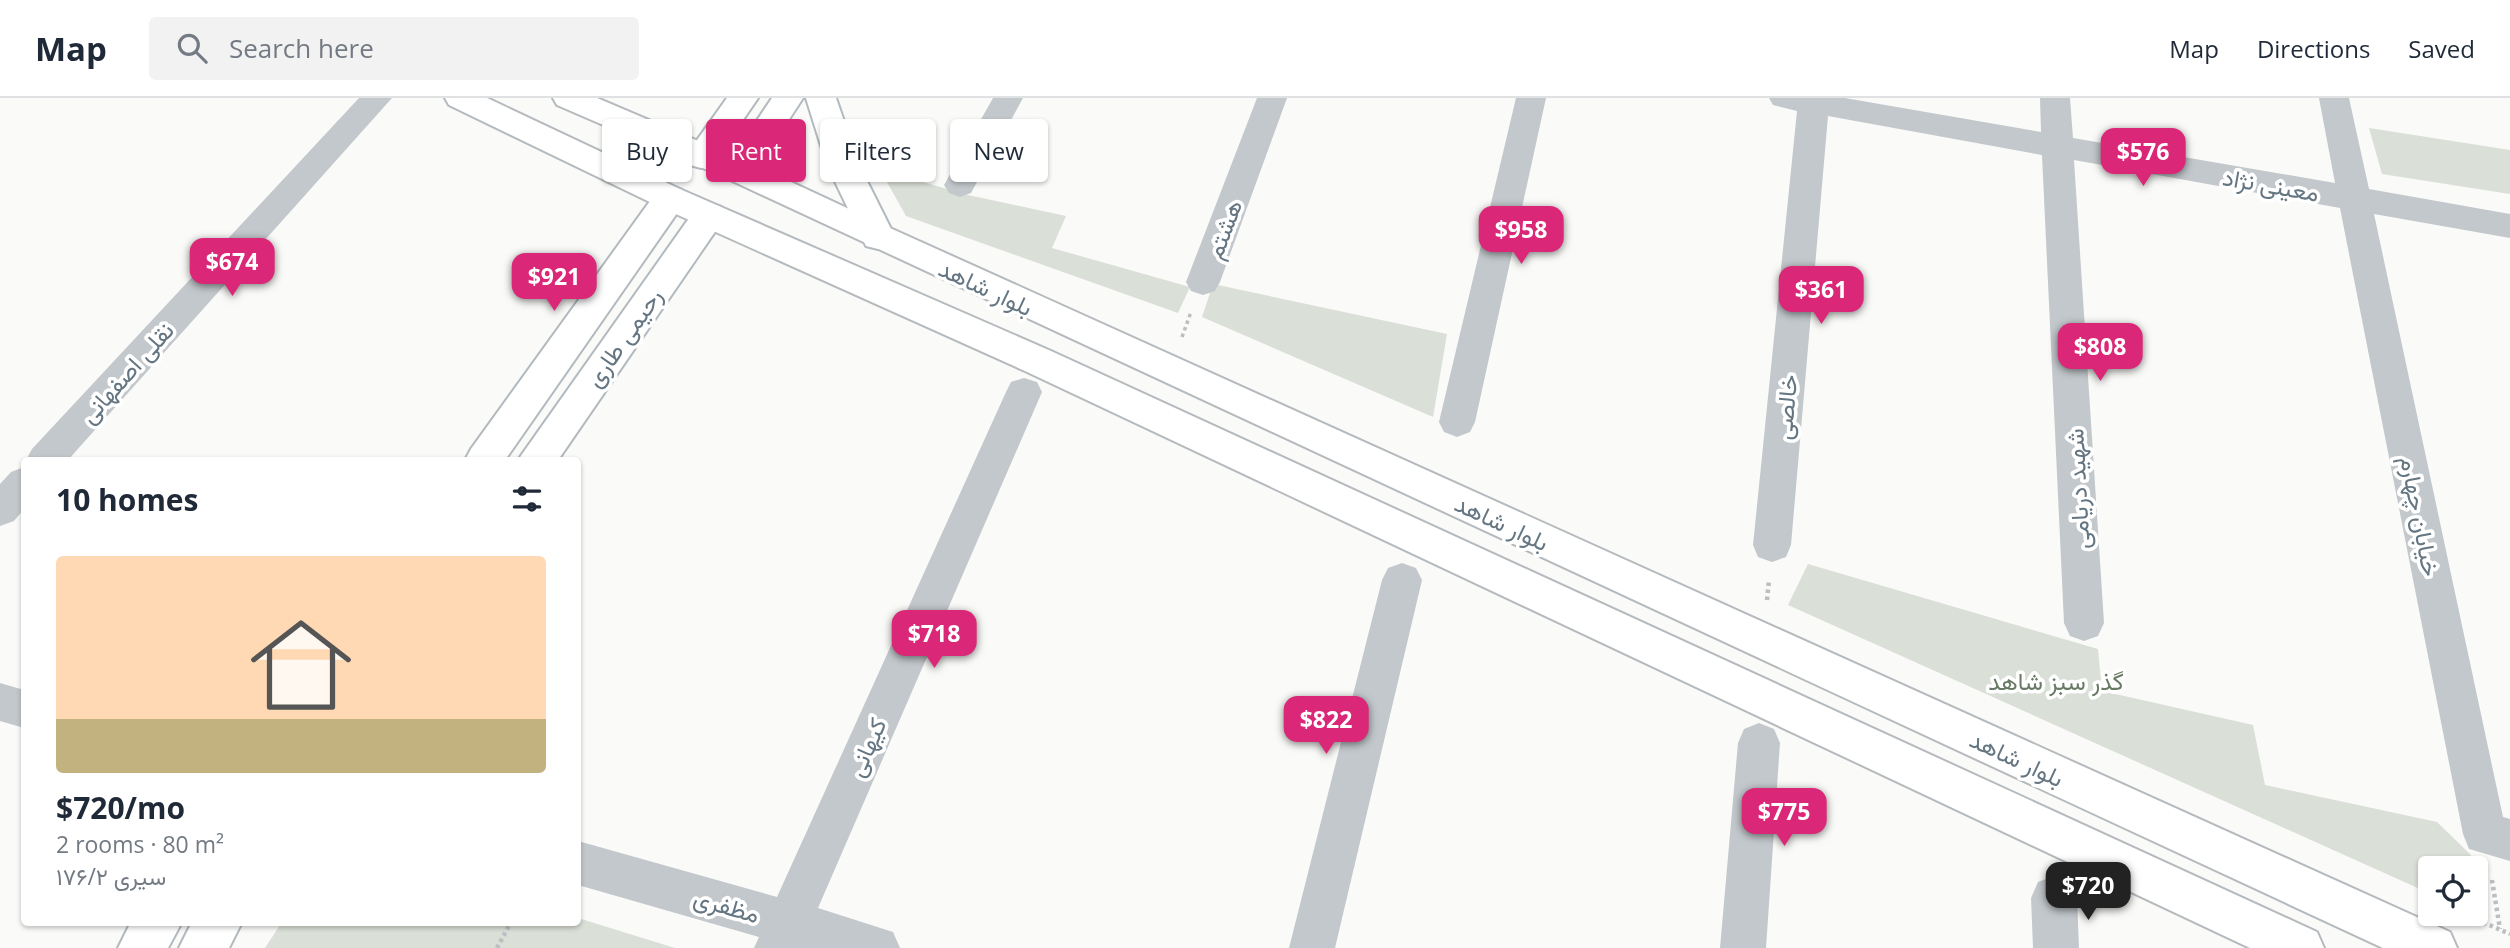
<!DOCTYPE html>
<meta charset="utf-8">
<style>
:root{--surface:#fff;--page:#f2f2f3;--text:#1f2937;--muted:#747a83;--line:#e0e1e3;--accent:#db2777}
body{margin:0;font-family:"Open Sans",Vazirmatn,sans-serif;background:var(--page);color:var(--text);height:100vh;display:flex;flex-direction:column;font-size:26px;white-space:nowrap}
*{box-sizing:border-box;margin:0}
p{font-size:23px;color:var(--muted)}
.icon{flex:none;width:38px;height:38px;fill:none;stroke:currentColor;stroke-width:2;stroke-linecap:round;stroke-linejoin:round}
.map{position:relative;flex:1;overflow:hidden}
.details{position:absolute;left:21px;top:359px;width:560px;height:469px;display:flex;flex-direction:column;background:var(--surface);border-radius:7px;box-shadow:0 2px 5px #0004}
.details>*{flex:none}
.guide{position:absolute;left:602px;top:21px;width:665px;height:63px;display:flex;gap:14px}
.fabs{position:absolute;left:2418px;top:758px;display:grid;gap:14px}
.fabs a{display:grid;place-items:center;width:70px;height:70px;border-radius:7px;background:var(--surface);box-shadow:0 2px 5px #0004;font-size:35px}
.price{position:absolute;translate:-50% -60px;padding:0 16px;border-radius:14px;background:var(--accent);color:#fff;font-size:23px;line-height:46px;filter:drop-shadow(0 2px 4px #0008)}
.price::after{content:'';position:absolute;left:50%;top:42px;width:21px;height:16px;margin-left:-10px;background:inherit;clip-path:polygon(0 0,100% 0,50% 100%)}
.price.selected{background:#222;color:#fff}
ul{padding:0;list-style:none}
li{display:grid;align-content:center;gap:14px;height:371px;padding:0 35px}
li+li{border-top:2px solid var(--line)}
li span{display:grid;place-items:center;height:217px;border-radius:7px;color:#555}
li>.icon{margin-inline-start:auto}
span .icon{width:126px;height:126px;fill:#fffc;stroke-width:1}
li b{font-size:30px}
h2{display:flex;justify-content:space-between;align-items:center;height:84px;padding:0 35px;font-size:30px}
.pill{padding:0 24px;border-radius:7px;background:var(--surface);box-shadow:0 2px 5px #0004;font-size:24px;line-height:63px}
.pill.selected{background:var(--accent);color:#fff}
header{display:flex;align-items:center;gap:42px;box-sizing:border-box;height:98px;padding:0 35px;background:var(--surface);border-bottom:2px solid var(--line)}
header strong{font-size:33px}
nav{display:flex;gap:38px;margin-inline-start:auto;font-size:24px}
.search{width:490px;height:63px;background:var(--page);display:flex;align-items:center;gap:18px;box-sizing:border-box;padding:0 24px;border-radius:7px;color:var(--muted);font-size:26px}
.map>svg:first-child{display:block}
.green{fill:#dadfd7}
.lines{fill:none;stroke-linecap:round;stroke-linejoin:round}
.secondary-casing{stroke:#b3babf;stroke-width:4}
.primary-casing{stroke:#b5babe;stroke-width:4}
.path-far1{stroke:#bbbfc2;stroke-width:3.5;stroke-dasharray:3.5 3.5;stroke-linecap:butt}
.path{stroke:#bbbfc2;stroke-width:4.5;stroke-dasharray:3.5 3.5;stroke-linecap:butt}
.street{fill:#c3c8cc;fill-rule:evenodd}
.secondary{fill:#fff;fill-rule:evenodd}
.primary{fill:#fff;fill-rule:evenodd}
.labels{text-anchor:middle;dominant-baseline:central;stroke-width:7;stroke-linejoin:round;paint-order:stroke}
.street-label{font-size:24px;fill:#657683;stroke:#fff}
.park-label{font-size:24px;fill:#687a64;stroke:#fff}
</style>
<header>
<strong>Map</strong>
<div class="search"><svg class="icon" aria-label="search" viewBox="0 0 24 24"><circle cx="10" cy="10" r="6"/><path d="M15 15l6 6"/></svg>Search here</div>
<nav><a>Map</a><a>Directions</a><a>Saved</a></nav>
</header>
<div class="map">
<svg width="2510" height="850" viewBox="0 0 2510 850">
<rect width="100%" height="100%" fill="#fafaf8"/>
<path class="green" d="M855,27L936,42L916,82L968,97L1066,118L1052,150L1190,189L1178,215L906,118Z
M2369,30L2510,52V96L2382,76Z
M1213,186L1447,236L1433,319L1202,219Z
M1808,466L2098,551L2102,593L2253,627L2265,687L2437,724L2471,757L2470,770H2431V796L1788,507Z
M578,820L675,850H265L282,824H578Z"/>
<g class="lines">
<g class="secondary-casing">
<path id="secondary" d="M727,0H758L712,67L701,70L690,67L685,59Z
M772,0H803L750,81L739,84L728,81L723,73Z
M806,0H836L859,67L895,139L890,148L878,151L866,148L827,67Z
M670,88L682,92L686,100L682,108L505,362H465L471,351L658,92Z
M709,105L721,109L726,117L721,125L558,362H518L697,109Z
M131,824H182L168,850H118Z
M192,824H242L229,850H179Z"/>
</g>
<g class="primary-casing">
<path id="primary" d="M445,0H487L682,92L1051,253L2317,834L2324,850H2250L1025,273L658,108L449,7Z
M553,0H597L750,65L890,130L2450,834L2457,850H2383L728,81L557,7Z"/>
</g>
<path class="path-far1" d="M1182,239L1191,214"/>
<path class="path" d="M1767,502L1769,482
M2492,782L2500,831
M2464,816L2510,836
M497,850L511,824"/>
<path class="street" d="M359,0H392L68,362H26L32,351Z
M993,0H1023L971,95L960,99L949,95L944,87Z
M1257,0H1287L1220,184L1215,193L1203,197L1191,193L1186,184Z
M1516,0H1546L1475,324L1470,334L1457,339L1444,334L1439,324Z
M1769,0H1845L2041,34L2040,0H2070L2073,40L2335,85L2319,0H2349L2369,91L2510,116V140L2374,116L2503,719L2510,721V763L2469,751L2463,736L2340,110L2074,62L2104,525L2098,538L2084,543L2070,538L2064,525L2042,57L1828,18L1791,447L1786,459L1772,464L1758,459L1753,447L1797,13L1773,7Z
M1024,280L1037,284L1042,294L818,810L893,834L900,850H754L759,839L578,787V743L777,799L1006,294L1011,284Z
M24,369V411L14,423L0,428V386L11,374Z
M1402,465L1416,470L1422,482L1335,850H1289L1382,482L1388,470Z
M0,585L24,592V630L0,623Z
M1759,625L1774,631L1780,645L1766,850H1720L1738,645L1744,631Z
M2054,778L2070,784L2077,800L2079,850H2033L2031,800L2038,784Z"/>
<use href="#secondary" class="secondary"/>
<use href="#primary" class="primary"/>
</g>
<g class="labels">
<g class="street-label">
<text transform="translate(2271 86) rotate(10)">معینی نژاد</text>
<text transform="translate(1223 131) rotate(-69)">هشتم</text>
<text transform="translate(986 189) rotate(25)">بلوار شاهد</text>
<text transform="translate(623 239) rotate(-55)">رحیمی طاری</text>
<text transform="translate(126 274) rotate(-48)">نقلی اصفهانی</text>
<text transform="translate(1785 309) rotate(-85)">خالصی</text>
<text transform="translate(2077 391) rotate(-93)">شهید دریامی</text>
<text transform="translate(2421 418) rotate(79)">خیابان چهارم</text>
<text transform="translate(1502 424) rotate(25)">بلوار شاهد</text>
<text transform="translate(866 649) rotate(-66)">کیهانی</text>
<text transform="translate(2017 660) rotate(25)">بلوار شاهد</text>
<text transform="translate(727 807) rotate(16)">مظفری</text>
</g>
<g class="park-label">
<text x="2056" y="582">گذر سبز شاهد</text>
</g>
</g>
</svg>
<div class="fabs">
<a><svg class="icon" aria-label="locate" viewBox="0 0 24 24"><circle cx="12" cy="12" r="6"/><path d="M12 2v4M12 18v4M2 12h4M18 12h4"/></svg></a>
</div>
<b class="price" style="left:2143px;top:90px">$576</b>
<b class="price" style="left:1521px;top:168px">$958</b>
<b class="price" style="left:232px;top:200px">$674</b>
<b class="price" style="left:554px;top:215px">$921</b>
<b class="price" style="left:1821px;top:228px">$361</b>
<b class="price" style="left:2100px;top:285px">$808</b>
<b class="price" style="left:934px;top:572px">$718</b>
<b class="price" style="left:1326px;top:658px">$822</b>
<b class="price" style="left:1784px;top:750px">$775</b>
<b class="price selected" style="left:2088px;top:824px">$720</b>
<div class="guide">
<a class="pill">Buy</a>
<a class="pill selected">Rent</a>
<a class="pill">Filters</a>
<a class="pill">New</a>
</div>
<section class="details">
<h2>10 homes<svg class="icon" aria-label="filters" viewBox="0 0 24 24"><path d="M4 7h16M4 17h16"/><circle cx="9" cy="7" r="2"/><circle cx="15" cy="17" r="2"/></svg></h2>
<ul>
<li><span style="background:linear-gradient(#ffd9b3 75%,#c2b280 0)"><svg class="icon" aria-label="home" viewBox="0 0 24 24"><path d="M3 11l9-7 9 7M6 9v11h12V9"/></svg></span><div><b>$720/mo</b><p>2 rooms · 80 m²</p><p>سیری ۱۷۶/۲</p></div></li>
</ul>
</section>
</div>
